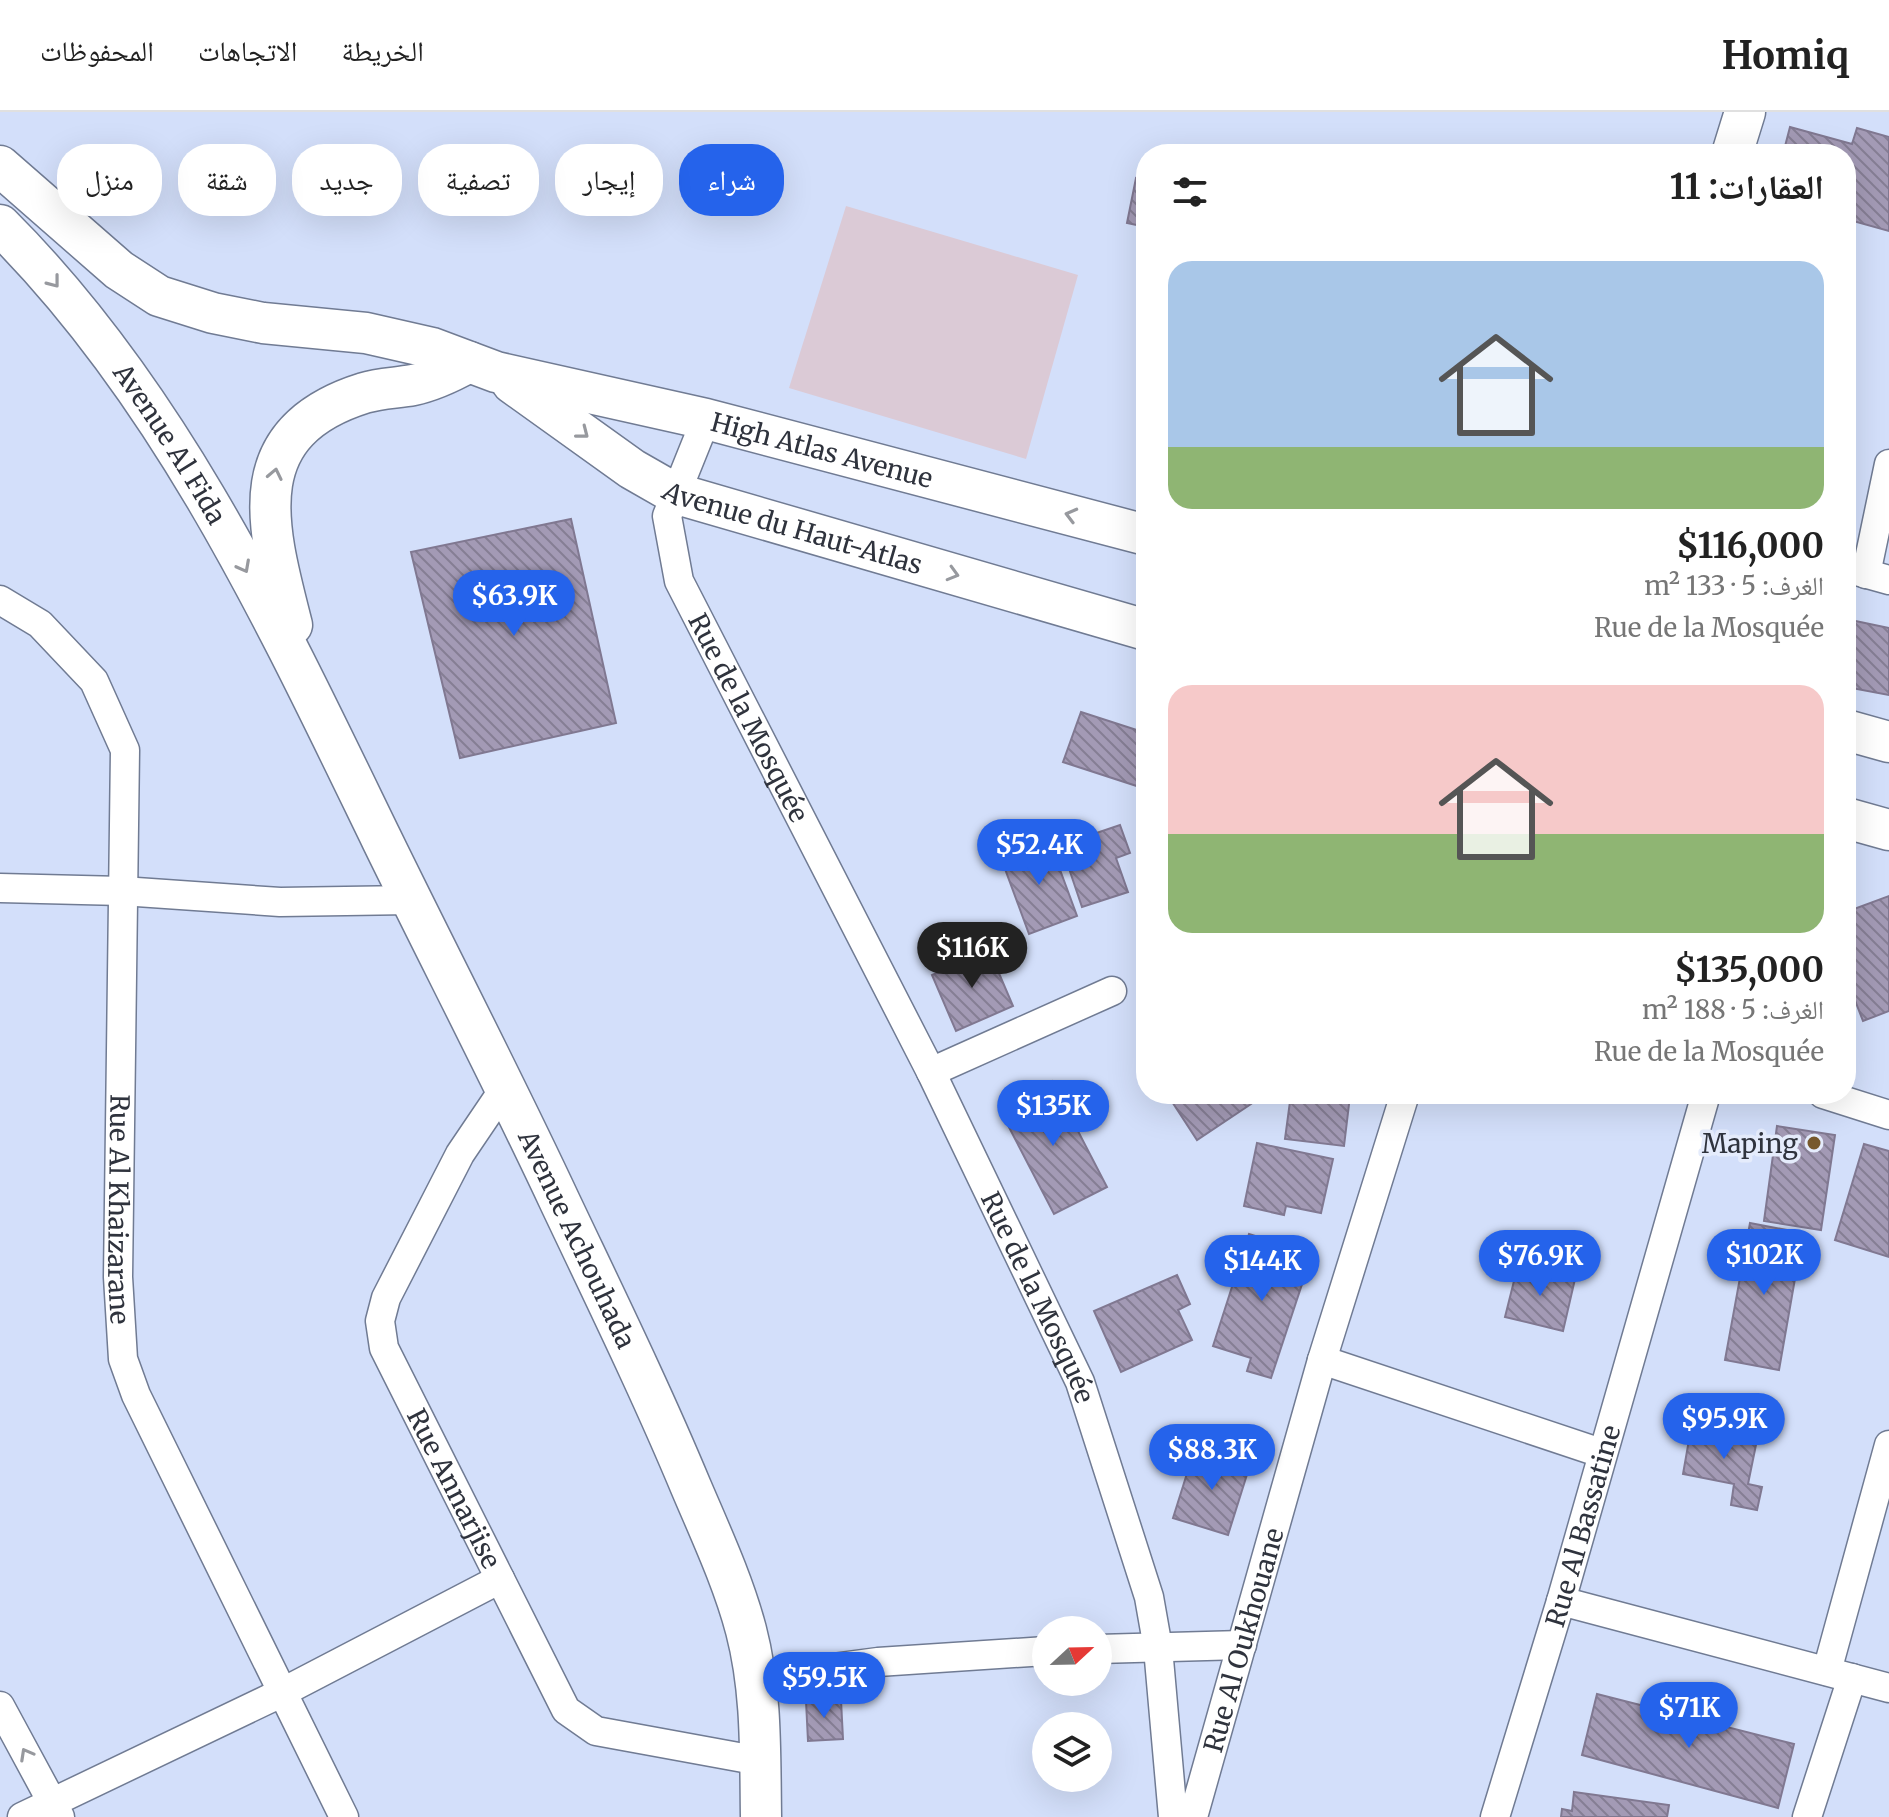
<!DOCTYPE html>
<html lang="ar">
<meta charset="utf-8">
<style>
:root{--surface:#fff;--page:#f2f2f2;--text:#222;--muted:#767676;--line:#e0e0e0;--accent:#2563eb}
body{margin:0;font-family:Merriweather,"Noto Naskh Arabic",serif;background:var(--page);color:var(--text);direction:rtl;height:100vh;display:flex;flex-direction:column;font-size:30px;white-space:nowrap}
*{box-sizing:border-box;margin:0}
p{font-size:26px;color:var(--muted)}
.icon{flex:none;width:44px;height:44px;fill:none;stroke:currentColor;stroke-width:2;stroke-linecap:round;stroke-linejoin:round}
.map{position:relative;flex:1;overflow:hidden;direction:ltr}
.details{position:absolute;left:1136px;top:32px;width:720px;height:960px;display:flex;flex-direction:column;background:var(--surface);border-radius:32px;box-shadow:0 8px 32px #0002;direction:rtl}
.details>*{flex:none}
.hud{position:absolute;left:24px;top:32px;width:760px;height:72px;direction:rtl;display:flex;gap:16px}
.needle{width:52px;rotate:68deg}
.buttons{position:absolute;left:1032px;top:1504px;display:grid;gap:16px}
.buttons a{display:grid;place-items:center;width:80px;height:80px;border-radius:50%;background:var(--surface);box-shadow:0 8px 32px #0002;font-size:40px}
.price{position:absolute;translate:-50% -68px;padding:0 18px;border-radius:28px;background:var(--accent);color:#fff;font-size:26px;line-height:52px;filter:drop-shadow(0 2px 4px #0008)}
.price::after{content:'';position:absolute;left:50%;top:48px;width:24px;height:18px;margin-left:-12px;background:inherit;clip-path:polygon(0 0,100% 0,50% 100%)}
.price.on{background:#222;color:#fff}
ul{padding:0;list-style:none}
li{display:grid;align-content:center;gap:16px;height:424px;padding:0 32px}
li span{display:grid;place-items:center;height:248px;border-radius:24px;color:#555}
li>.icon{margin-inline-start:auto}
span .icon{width:144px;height:144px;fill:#fffc;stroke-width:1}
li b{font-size:34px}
h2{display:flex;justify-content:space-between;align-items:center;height:96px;padding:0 32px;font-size:34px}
.chip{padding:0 28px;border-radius:32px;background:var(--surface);box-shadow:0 8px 32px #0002;font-size:28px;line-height:72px}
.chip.on{background:var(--accent);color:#fff}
header{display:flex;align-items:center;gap:48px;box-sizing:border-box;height:112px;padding:0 40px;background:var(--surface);border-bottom:2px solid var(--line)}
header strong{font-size:38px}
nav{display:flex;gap:44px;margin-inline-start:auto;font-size:28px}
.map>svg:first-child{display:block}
.pitch{fill:#dbcad6}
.building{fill:url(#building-back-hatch);stroke:#807891;stroke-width:2}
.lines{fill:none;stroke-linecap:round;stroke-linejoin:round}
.street-casing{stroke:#707b93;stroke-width:31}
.secondary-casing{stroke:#707b93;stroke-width:43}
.street{stroke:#fff;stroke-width:28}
.secondary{stroke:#fff;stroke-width:40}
.oneway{stroke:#97999e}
.poi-dot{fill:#77592d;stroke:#e5ecfc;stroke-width:3}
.labels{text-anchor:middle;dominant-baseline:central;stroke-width:7;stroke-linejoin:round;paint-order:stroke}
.street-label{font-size:26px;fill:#2f333d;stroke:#e5ecfc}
.poi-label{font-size:26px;fill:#2f333d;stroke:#e5ecfc;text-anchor:end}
</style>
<header>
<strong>Homiq</strong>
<nav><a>الخريطة</a><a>الاتجاهات</a><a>المحفوظات</a></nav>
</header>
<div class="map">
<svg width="1889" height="1705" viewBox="0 0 1889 1705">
<defs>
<pattern id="building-back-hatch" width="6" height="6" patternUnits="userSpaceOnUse" patternTransform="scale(2)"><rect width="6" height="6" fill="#a39ab5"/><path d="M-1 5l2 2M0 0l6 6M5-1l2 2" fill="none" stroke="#857e94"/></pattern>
</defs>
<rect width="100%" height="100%" fill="#d3dffa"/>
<path class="pitch" d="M846,94L1078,163L1026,347L789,276Z"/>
<path class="building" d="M1790,15L1852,32L1857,16L1889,25V119L1846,107V42H1783Z
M1136,66L1146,69V115L1127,111Z
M571,407L616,611L460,646L411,440Z
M1846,507L1889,516V583L1846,575Z
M1081,600L1146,621V677L1063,650Z
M1120,713L1130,741L1116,746L1128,780L1082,795L1061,733Z
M1049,728L1077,804L1029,822L1001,746Z
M1889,784V899L1863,909L1846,865V800Z
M989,838L1013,894L956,919L932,863Z
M1052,969L1107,1075L1054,1102L999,996Z
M1167,982H1244L1251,992L1197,1028Z
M1291,982L1350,984L1344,1034L1285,1027Z
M1777,1014L1835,1023L1821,1118L1764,1109Z
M1257,1031L1333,1047L1321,1101L1286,1094L1284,1103L1244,1094Z
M1864,1032L1889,1039V1145L1835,1128Z
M1750,1111L1803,1121L1779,1258L1725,1248Z
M1249,1122L1312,1142L1271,1266L1247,1259L1251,1246L1213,1234Z
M1518,1153L1575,1167L1563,1219L1505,1205Z
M1177,1163L1190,1192L1178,1198L1192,1228L1121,1260L1094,1199Z
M1692,1311L1758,1323L1748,1372L1762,1375L1757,1398L1731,1393L1734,1372L1683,1362Z
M1195,1336L1250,1353L1228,1423L1173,1406Z
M1597,1582L1794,1632L1778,1696L1582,1643Z
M841,1588L843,1627L808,1629L806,1589Z
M1574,1680L1669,1693L1667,1705H1561L1562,1697L1572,1699Z"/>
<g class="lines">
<g class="street-casing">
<g id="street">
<path id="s1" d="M706,307L667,404L679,469L931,960L1080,1270L1149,1485L1158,1536L1173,1705"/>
<path d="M1846,456L1889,468"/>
<path d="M1866,462L1889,352"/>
<path id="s2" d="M0,488L40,512L94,569L125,638L118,1165L123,1247L136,1283L344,1705"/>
<path d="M0,776L122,779L280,790L411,788"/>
<path d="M931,960L1112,879"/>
<path id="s3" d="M506,974L460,1042L386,1186L380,1209L384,1236L566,1598L596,1619L760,1649"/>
<path d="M1823,982L1889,1003"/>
<path d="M1322,1248L1601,1341"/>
<path d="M1561,1489L1889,1576"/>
<path d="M1098,1537L1242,1533"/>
<path d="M1827,1559L1889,1333"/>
<path d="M757,1566L878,1550L1046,1539"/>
<path d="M0,1594L60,1705"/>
<path d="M22,1705L281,1581L500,1467"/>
<path id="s4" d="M1193,1705L1322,1248L1405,982"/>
<path id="s5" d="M1495,1705L1561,1489L1706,982"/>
<path d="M1807,1705L1852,1566"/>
</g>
</g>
<g class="secondary-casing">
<g id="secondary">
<path d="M1732,42L1745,0"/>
<path id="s6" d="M0,54L119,158L159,184L213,201L263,211L366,221L432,236L496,260L706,307L1146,423"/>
<path id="s7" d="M0,113C172,284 277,512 382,728C441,849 503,968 560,1090C605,1185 651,1279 691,1375C711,1422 733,1469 746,1518C762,1579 760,1642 761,1705"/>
<path id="s8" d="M512,271L632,357L674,381L1146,518"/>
<path d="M292,513C266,412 240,320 364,281C380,276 397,276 413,273C433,269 451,260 469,250"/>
<path d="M1846,618L1889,630"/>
<path d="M1846,706L1889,718"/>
</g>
</g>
<use href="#street" class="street"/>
<use href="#secondary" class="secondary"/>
</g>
<defs><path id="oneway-chevron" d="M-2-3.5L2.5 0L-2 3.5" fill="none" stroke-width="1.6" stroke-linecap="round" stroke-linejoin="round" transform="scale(2)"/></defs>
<g class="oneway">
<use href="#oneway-chevron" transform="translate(54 170) rotate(52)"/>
<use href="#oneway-chevron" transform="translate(583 321) rotate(38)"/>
<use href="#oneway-chevron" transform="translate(275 362) rotate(-78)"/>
<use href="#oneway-chevron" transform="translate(1071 403) rotate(-165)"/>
<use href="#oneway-chevron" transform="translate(244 455) rotate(62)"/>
<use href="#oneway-chevron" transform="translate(953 462) rotate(16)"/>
<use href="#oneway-chevron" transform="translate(26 1642) rotate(-119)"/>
</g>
<circle class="poi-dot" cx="1814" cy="1031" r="8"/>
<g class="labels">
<g class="street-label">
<text stroke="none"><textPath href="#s7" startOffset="278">Avenue Al Fida</textPath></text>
<text stroke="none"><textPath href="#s6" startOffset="888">High Atlas Avenue</textPath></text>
<text stroke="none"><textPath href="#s8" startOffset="320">Avenue du Haut-Atlas</textPath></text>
<text stroke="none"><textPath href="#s1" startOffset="324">Rue de la Mosquée</textPath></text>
<text stroke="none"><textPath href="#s2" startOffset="660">Rue Al Khaizarane</textPath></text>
<text stroke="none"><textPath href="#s7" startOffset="1172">Avenue Achouhada</textPath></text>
<text stroke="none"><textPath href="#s1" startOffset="972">Rue de la Mosquée</textPath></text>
<text stroke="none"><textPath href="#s3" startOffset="452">Rue Annarjise</textPath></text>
<text stroke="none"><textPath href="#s5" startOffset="304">Rue Al Bassatine</textPath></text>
<text stroke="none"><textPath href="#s4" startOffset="184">Rue Al Oukhouane</textPath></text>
</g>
<g class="poi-label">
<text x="1798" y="1031">Maping</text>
</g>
</g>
</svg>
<div class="buttons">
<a><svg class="needle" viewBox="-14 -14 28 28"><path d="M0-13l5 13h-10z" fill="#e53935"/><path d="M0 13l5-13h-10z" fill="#767676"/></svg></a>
<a><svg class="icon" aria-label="layers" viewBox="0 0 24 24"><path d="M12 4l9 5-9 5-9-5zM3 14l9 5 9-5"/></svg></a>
</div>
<b class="price" style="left:514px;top:526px">$63.9K</b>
<b class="price" style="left:1039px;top:775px">$52.4K</b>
<b class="price on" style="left:972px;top:878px">$116K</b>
<b class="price" style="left:1053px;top:1036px">$135K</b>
<b class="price" style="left:1764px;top:1185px">$102K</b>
<b class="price" style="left:1540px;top:1186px">$76.9K</b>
<b class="price" style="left:1262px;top:1191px">$144K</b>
<b class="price" style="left:1724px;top:1349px">$95.9K</b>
<b class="price" style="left:1212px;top:1380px">$88.3K</b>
<b class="price" style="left:824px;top:1608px">$59.5K</b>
<b class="price" style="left:1689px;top:1638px">$71K</b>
<div class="hud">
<a class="chip on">شراء</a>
<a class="chip">إيجار</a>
<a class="chip">تصفية</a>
<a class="chip">جديد</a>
<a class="chip">شقة</a>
<a class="chip">منزل</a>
</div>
<section class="details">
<h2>العقارات: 11<svg class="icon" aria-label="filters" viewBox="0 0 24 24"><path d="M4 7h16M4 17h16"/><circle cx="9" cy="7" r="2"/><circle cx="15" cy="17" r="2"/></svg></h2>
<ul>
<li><span style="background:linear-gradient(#a9c7e8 75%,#8fb573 0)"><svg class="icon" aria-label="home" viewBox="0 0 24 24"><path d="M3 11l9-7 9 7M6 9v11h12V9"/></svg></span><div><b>$116,000</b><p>الغرف: 5 · 133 m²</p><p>Rue de la Mosquée</p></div></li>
<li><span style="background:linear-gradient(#f6c9c9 60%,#8fb573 0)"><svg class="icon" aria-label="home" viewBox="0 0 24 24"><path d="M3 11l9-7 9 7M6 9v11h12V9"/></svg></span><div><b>$135,000</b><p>الغرف: 5 · 188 m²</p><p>Rue de la Mosquée</p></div></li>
</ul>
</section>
</div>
